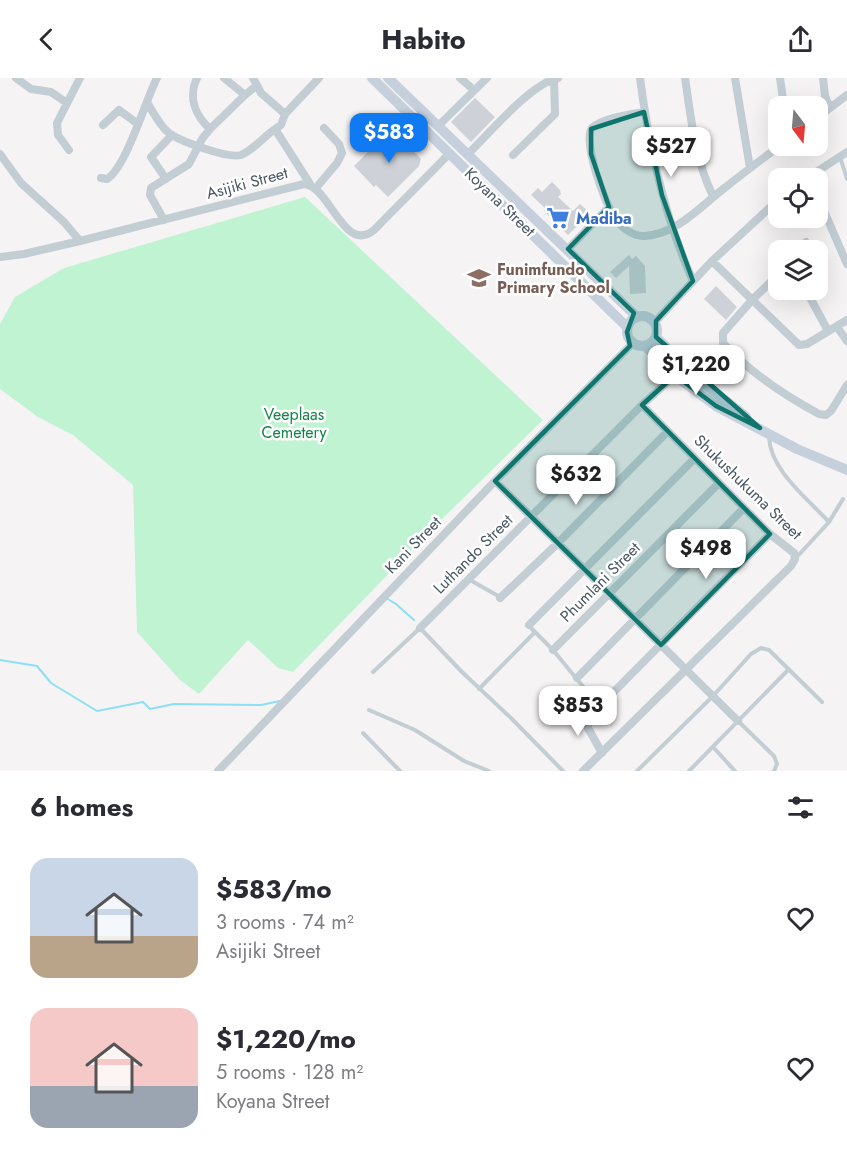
<!DOCTYPE html>
<meta charset="utf-8">
<style>
:root{--surface:#fff;--page:#f7f7f7;--text:#2b2b33;--muted:#7c7c81;--accent:#0f7af2}
body{margin:0;font-family:Jost,sans-serif;background:var(--page);color:var(--text);height:100vh;display:flex;flex-direction:column;font-size:22px;white-space:nowrap}
*{box-sizing:border-box;margin:0}
p{font-size:20px;color:var(--muted)}
.icon{flex:none;width:33px;height:33px;fill:none;stroke:currentColor;stroke-width:2;stroke-linecap:round;stroke-linejoin:round}
.map{position:relative;height:693px;overflow:hidden}
.details{display:flex;flex-direction:column;background:var(--surface);flex:1}
.details>*{flex:none}
.needle{width:39px;rotate:164deg}
.fabs{position:absolute;left:768px;top:18px;display:grid;gap:12px}
.fabs a{display:grid;place-items:center;width:60px;height:60px;border-radius:12px;background:var(--surface);box-shadow:0 6px 24px #0002;font-size:30px}
.price{position:absolute;translate:-50% -51px;padding:0 14px;border-radius:12px;background:#fff;color:#222;font-size:20px;line-height:39px;filter:drop-shadow(0 2px 3px #0008)}
.price::after{content:'';position:absolute;left:50%;top:36px;width:18px;height:14px;margin-left:-9px;background:inherit;clip-path:polygon(0 0,100% 0,50% 100%)}
.price.current{background:var(--accent);color:#fff}
ul{padding:0;list-style:none}
li{display:flex;align-items:center;gap:18px;height:150px;padding:0 30px}
li span{display:grid;place-items:center;flex:none;width:168px;height:120px;border-radius:18px;color:#555}
li>.icon{margin-inline-start:auto}
span .icon{width:72px;height:72px;fill:#fffc;stroke-width:1}
li b{font-size:26px}
h2{display:flex;justify-content:space-between;align-items:center;height:72px;padding:0 30px;font-size:26px}
header{display:flex;justify-content:space-between;align-items:center;height:78px;padding:0 30px;background:var(--surface);font-size:27px;font-weight:700}
.map>svg:first-child{display:block}
.green{fill:#c0f3d2}
.lines{fill:none;stroke-linecap:round;stroke-linejoin:round}
.stream{stroke:#8be0f3;stroke-width:2}
.building{fill:#ced2d8}
.service{stroke:#c3cdd4;stroke-width:4}
.minor{stroke:#c3cdd4;stroke-width:8}
.secondary{stroke:#c5d0dc;stroke-width:10}
.marked{fill:#0f766e;fill-opacity:0.2;stroke:#0f766e;stroke-width:4.5;stroke-linejoin:round}
.labels{text-anchor:middle;dominant-baseline:central;stroke-width:5;stroke-linejoin:round;paint-order:stroke}
.street-label{font-size:16px;fill:#495762;stroke:#fff}
.shop-label{font-size:16px;font-weight:bold;fill:#366cbe;stroke:#fff;text-anchor:start}
.education-label{font-size:16px;font-weight:bold;fill:#785e54;stroke:#fff;text-anchor:start}
.park-label{font-size:16px;fill:#128547;stroke:#fff}
</style>
<header><svg class="icon" aria-label="back" viewBox="0 0 24 24"><path d="M15 5l-7 7 7 7"/></svg>Habito<svg class="icon" aria-label="share" viewBox="0 0 24 24"><path d="M12 15V3M7 8l5-5 5 5M5 13v7h14v-7"/></svg></header>
<div class="map">
<svg width="847" height="693" viewBox="0 0 847 693">
<rect width="100%" height="100%" fill="#f5f3f3"/>
<path class="green" d="M305,119L543,342L442,441L293,594L278,590L248,562L199,616L180,602L137,554L133,407L73,357L38,339L0,311V246L15,219L64,190Z"/>
<g class="lines">
<path class="stream" d="M386,520L396,526L414,542
M0,582L37,588L51,605L97,633L143,624L150,631L174,626L261,627L280,623"/>
</g>
<path class="building" d="M475,20L495,39L471,64L451,44Z
M394,53L421,81L419,88L388,119L376,107L374,109L354,88L376,66L378,68Z
M552,104L560,112L561,116L558,119L573,133L580,126L590,135L568,157L544,133L546,131L531,117L538,110L542,114Z
M629,177L632,181L636,178L645,188L646,215L630,216L629,188L616,200L610,194Z
M716,208L737,229L726,242L704,221Z"/>
<g class="lines">
<path class="service" d="M840,79L847,101
M769,359C770,392 808,421 829,444
M795,481L829,444L843,421
M470,502L500,519
M529,548L553,572L599,628
M373,594L420,550L462,594L512,641L563,693
M479,611L535,554
M369,632L415,652L464,683L489,693
M739,644L774,678L777,686L774,693
M363,655L400,693
M713,669L735,693
M637,693L713,618L751,576L761,570L769,572L822,624
M689,693L789,591"/>
<path class="minor" d="M16,0L31,11L51,14L67,25
M197,0C188,19 195,37 210,51
M224,0L245,17L256,8
M253,0L261,15L285,36L281,47L275,51L310,106
M460,0L474,12
M640,0C649,70 664,138 693,203
M685,0C691,40 695,82 713,118
M735,0L750,90
M780,0L784,28
M823,0L825,18L830,30
M147,24C153,34 160,48 169,55C180,63 228,81 241,77C254,72 263,59 275,51
M644,34C632,36 601,40 592,50C582,62 605,127 615,140C621,149 633,159 645,158C676,156 699,130 722,112C741,97 760,82 780,68
M285,36L319,0
M818,39L847,17
M103,47L119,32L138,46
M438,48L487,0
M69,72L58,57L57,45L80,0
M0,76L21,105L64,144L80,163
M467,77C488,57 531,5 558,0
M513,77L555,36L554,1
M101,100L107,101C126,90 146,21 157,0
M807,100L847,74
M166,101L151,79L172,57
M316,110L337,85L342,75L339,66L324,50
M818,119L847,186
M164,142L150,117L151,110L189,86L202,61L210,51L245,17
M568,171L609,129
M798,172L806,164
M0,179L24,176L80,163L304,106C330,108 344,177 374,152L450,75
M712,183L799,267L807,266L847,242
M778,197L752,222L723,255V265C750,295 784,317 819,336L826,337L831,333L847,307
M806,212L828,253
M654,245L712,183L778,122
M837,249L847,263
M495,403L738,643
M500,520L558,465L668,353
M529,547L695,380
M420,550L642,327L675,297
M553,572L719,405
M577,600L744,430
M602,675L588,650V640L770,456
M218,693L495,403L633,265
M583,693L791,488L795,481L794,475L770,456L642,327"/>
<path class="secondary" d="M372,0L627,249
M388,0L637,239
M627 253a15 15 0 1 1 30 0a15 15 0 1 1-30 0Z
M656,259L696,299L746,339
M645,268L685,305L716,328L797,371L847,392"/>
</g>
<path class="marked" d="M644,34L662,117L693,203L656,243V259L760,350L716,328L675,297L642,327L770,456L661,567L495,403L630,268L627,254L634,235L568,171L609,129L591,76V51Z"/>
<defs>
<g id="supermarket-bare" transform="scale(1.8)"><path d="M-6-5.5h2.5l.6 2H6L4.5 2H-2.5L-4.4-4H-6ZM-1.5 3.2a1.3 1.3 0 1 0 .1 0ZM3 3.2a1.3 1.3 0 1 0 .1 0Z" fill="#3f7fe0" stroke="#fff" stroke-width="2.5" paint-order="stroke"/></g>
<g id="school-bare" transform="scale(1.8)"><path d="M0-5L7-2L0 1L-7-2ZM-4 1L0 2.5L4 1V4Q0 6-4 4Z" fill="#8d6e63" stroke="#fff" stroke-width="2.5" paint-order="stroke"/></g>
</defs>
<g fill-rule="evenodd">
<use href="#supermarket-bare" x="558" y="140"/>
<use href="#school-bare" x="479" y="200"/>
</g>
<g class="labels">
<g class="street-label">
<text transform="translate(247 105) rotate(-15)">Asijiki Street</text>
<text transform="translate(500 124) rotate(44)">Koyana Street</text>
<text transform="translate(748 409) rotate(44)">Shukushukuma Street</text>
<text transform="translate(413 467) rotate(-46)">Kani Street</text>
<text transform="translate(473 476) rotate(-45)">Luthando Street</text>
<text transform="translate(600 504) rotate(-45)">Phumlani Street</text>
</g>
<g class="shop-label">
<text x="576" y="140">Madiba</text>
</g>
<g class="education-label">
<text x="497" y="191">Funimfundo<tspan x="497" dy="18">Primary School</tspan></text>
</g>
<g class="park-label">
<text x="294" y="336">Veeplaas<tspan x="294" dy="18">Cemetery</tspan></text>
</g>
</g>
</svg>
<div class="fabs">
<a><svg class="needle" viewBox="-14 -14 28 28"><path d="M0-13l5 13h-10z" fill="#e53935"/><path d="M0 13l5-13h-10z" fill="#7c7c81"/></svg></a>
<a><svg class="icon" aria-label="locate" viewBox="0 0 24 24"><circle cx="12" cy="12" r="6"/><path d="M12 2v4M12 18v4M2 12h4M18 12h4"/></svg></a>
<a><svg class="icon" aria-label="layers" viewBox="0 0 24 24"><path d="M12 4l9 5-9 5-9-5zM3 14l9 5 9-5"/></svg></a>
</div>
<b class="price current" style="left:389px;top:86px">$583</b>
<b class="price" style="left:671px;top:100px">$527</b>
<b class="price" style="left:696px;top:318px">$1,220</b>
<b class="price" style="left:576px;top:428px">$632</b>
<b class="price" style="left:706px;top:502px">$498</b>
<b class="price" style="left:578px;top:659px">$853</b>
</div>
<section class="details">
<h2>6 homes<svg class="icon" aria-label="filters" viewBox="0 0 24 24"><path d="M4 7h16M4 17h16"/><circle cx="9" cy="7" r="2"/><circle cx="15" cy="17" r="2"/></svg></h2>
<ul>
<li><span style="background:linear-gradient(#c9d6e8 65%,#b9a48a 0)"><svg class="icon" aria-label="home" viewBox="0 0 24 24"><path d="M3 11l9-7 9 7M6 9v11h12V9"/></svg></span><div><b>$583/mo</b><p>3 rooms · 74 m²</p><p>Asijiki Street</p></div><svg class="icon" aria-label="heart" viewBox="0 0 24 24"><path d="M12 20l-8-8c-3-5 5-10 8-4 3-6 11-1 8 4z"/></svg></li>
<li><span style="background:linear-gradient(#f6c9c9 65%,#9aa5b1 0)"><svg class="icon" aria-label="home" viewBox="0 0 24 24"><path d="M3 11l9-7 9 7M6 9v11h12V9"/></svg></span><div><b>$1,220/mo</b><p>5 rooms · 128 m²</p><p>Koyana Street</p></div><svg class="icon" aria-label="heart" viewBox="0 0 24 24"><path d="M12 20l-8-8c-3-5 5-10 8-4 3-6 11-1 8 4z"/></svg></li>
</ul>
</section>
